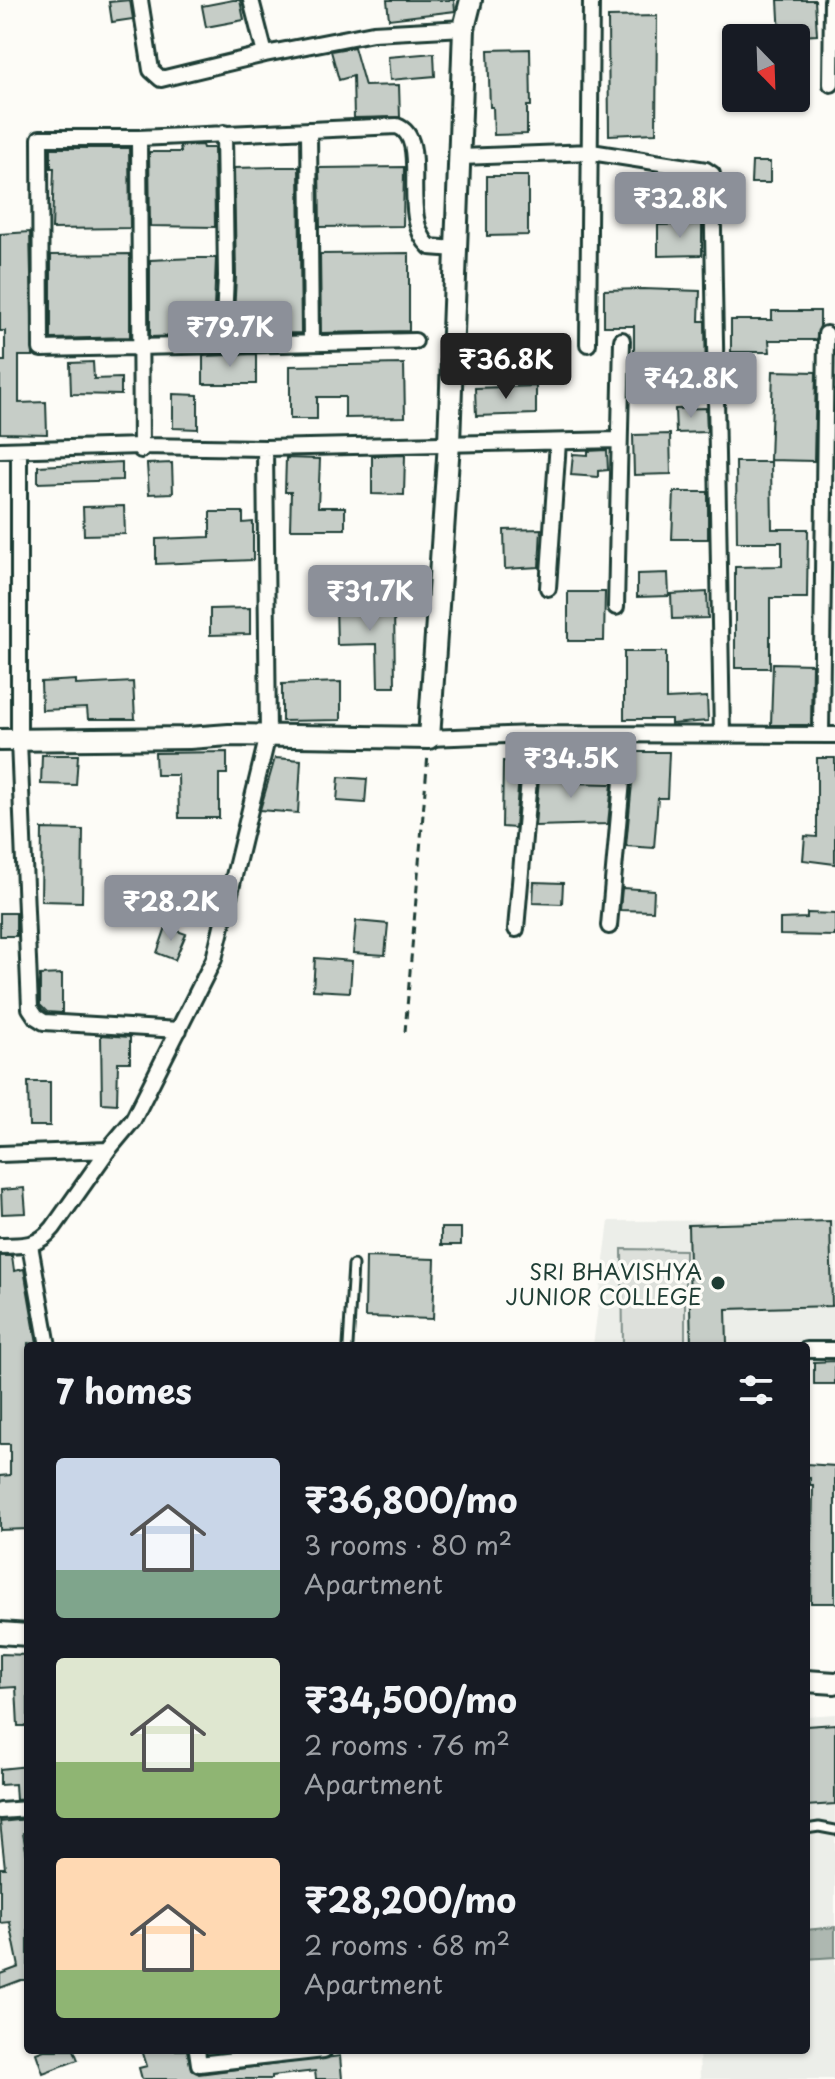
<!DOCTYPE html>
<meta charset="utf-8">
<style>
:root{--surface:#171b24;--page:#242831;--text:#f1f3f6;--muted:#9ea1a6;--accent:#8c9099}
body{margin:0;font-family:"Playpen Sans",sans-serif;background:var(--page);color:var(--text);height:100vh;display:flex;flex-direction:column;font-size:30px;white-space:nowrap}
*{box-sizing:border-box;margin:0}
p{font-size:26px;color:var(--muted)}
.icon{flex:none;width:44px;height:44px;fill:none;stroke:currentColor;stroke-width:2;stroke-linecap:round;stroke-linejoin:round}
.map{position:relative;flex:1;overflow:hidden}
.details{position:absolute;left:24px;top:1342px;width:786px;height:712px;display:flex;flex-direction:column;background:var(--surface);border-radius:8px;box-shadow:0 2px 6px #0004}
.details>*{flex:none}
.needle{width:52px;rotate:157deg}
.controls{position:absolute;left:722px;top:24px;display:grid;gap:16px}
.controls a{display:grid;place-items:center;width:88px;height:88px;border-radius:8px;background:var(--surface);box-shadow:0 2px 6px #0004;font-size:40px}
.price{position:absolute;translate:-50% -68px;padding:0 18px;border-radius:8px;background:var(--accent);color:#fff;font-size:26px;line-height:52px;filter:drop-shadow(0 2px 4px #0008)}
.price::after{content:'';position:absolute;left:50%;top:48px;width:24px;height:18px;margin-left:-12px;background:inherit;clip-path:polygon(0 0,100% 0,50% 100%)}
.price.on{background:#222;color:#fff}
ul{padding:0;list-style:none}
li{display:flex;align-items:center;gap:24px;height:200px;padding:0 32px}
li span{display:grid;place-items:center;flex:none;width:224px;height:160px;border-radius:8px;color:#555}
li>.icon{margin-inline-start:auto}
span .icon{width:96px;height:96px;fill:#fffc;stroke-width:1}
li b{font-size:34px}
h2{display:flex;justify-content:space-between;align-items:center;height:96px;padding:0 32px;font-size:34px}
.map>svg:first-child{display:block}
.built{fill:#eceee9}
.green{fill:#dde0db;stroke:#7e8e88;stroke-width:2}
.water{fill:#aeb8b1;stroke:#75877f;stroke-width:2}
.building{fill:#c6cdc7;stroke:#1f3d34;stroke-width:2}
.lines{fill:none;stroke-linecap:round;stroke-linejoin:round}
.lane-casing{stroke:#1f3d34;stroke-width:13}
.street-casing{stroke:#1f3d34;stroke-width:20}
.secondary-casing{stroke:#1f3d34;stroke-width:26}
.path{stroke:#1f3d34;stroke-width:3;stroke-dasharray:8 6;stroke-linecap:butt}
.lane{stroke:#fdfcf7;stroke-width:7}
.street{stroke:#fdfcf7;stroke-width:14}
.secondary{stroke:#fdfcf7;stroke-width:20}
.poi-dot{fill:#1f3d34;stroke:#fdfcf7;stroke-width:3}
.labels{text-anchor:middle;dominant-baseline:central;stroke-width:7;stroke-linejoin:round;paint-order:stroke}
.poi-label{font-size:22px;fill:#1f3d34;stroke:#fdfcf7;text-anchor:end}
</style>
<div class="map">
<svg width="835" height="2079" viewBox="0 0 835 2079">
<rect width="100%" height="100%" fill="#fdfcf7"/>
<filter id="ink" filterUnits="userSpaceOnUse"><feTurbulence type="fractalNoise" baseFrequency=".0125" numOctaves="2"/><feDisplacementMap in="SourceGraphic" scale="16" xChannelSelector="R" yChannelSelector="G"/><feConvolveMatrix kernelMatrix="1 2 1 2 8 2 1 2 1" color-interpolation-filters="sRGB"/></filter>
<g filter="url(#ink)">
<path class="built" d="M835,1220V1345L593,1346L609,1221Z
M835,1714V2079H700L699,2050H806V1716Z"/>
<path class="green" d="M622,1249L685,1250V1346H623Z"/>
<path class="water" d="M835,1927V1957L806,1959V1930Z"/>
<path class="building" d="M130,0L133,19L112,22L109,2Z
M233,0H240L244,20L206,27L202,6Z
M387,0H454L455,11L389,19Z
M778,0H815L817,35L780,37Z
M657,16L656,133L609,135L608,17Z
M354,47L365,86L399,85L400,117L354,118L353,76L339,80L331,51Z
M530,49L531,106H527V134L494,135L493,107H490L488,50Z
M434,53L435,76L390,80L388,57Z
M202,145L203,148H214L215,227L150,226L149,152H181L180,146Z
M51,148H129L130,228L52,229L54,168H51Z
M752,162H770V183H751Z
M280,167H299L301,333L233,335L236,276L234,168Z
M404,167L403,226L320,227L319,168Z
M661,173L702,180L701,192H660Z
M487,176H528V235L487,236Z
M702,224V255L658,256V225Z
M30,232L33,356H19V403L46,402L47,434L0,433V361H5V331H0V234Z
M409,253V331L321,333L320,254Z
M130,254V337L51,339V255Z
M194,258H216L213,335L150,337V260Z
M643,289L700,291L699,321H705L706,380H675V355L634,356V326H604V290Z
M772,311H820V326L816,340H769L770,352H731V320H772Z
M256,354V384H203V356Z
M93,362L94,379L121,378V395L71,394L70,363Z
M404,364L405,417L345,418V397H317V419H290V366Z
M773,371L816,372L814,461L770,460Z
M536,386V414L476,416L475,388Z
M173,394L198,395V429L173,428Z
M706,408L707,432L676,433L675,409Z
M670,434L671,474L634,475L633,435Z
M607,450L608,470L598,471V477L571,475L573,454L588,455V451Z
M405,455L404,495L372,494V456Z
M286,458L320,459L318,507H345V529H290L291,492H285Z
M122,462V480L38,483V466Z
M736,462H771L772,529H808L807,598H770V668H735V567L782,566V542H737Z
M172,463L173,493L149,494L147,464Z
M674,492H708V539H672Z
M124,506L125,534L84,535L83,507Z
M210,512H243V523L253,522V560L156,564V539L210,537Z
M541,529L539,567L505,569L504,530Z
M668,573L669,596L637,597V574Z
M568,592H605L604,641H568Z
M707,592L708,618L672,619L671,594Z
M394,602L395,687H378L377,644L337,645L336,603Z
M250,608V634L210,635V609Z
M624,652H666V699L707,697L708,721L671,724V719H624Z
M773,663L812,664L811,725H771Z
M76,680V685L133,682L135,719H88L87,708L42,710L41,682Z
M341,682V720L282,721V684Z
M227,752V774H219V818H179L178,775H156L155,753Z
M635,752H669L667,798H658L654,848L626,846Z
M42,755H78L76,785L41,784Z
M275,758L301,760L298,813L260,810Z
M817,758H835V864L803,860L805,836L817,837Z
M503,761L520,762L515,828L502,827Z
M540,768L572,769V783L612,784L608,824L535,826Z
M339,777L367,779L365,803L337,801Z
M42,829L83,830L82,902L41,901Z
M534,882L563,883L562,904L533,903Z
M622,888L654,890L653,911L620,910Z
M0,913H16V936H0Z
M807,913L835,914V936L780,935V919L807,918Z
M356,921L388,924L385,955L353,953Z
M166,927L186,934L175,960L157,953Z
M315,958L352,961L350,992L313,990Z
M62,974V1013L47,1012L40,1005V975Z
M101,1035L130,1037V1062H118L117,1104L102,1103Z
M28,1082H50V1126H29Z
M24,1188L26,1213L2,1214L1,1190Z
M830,1221L832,1306L726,1309L727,1344L691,1345L688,1225Z
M441,1228H461V1245H441Z
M0,1256H12L14,1271L24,1269L37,1344L28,1343V1529L0,1530V1476L10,1475V1444H0Z
M366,1257L435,1259L433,1319L365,1317Z
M835,1361V1384H814V1362Z
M806,1464L835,1466V1603H811L813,1485H810V1478H806Z
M0,1654L28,1655V1726H18L16,1687L0,1688Z
M835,1724V1804L806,1806V1726Z
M28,1766V1799L16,1800L15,1784L0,1785V1769Z
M28,1819V1832L23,1833L28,1861V1980H21L0,1988V1974L19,1967L10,1922L0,1923V1868H5L0,1822Z
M44,2050H74L78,2060L43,2073L36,2053Z
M142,2050H187L191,2069L199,2074L340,2056L342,2079H316L315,2071L272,2076V2079H142L139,2068L147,2066Z"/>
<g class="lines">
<g class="lane-casing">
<path id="lane" d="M348,1346L353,1265
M806,1829L819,1827L835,1830"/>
</g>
<g class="street-casing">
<path id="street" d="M140,0L151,70L161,79L265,54L373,33L464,28
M251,0L265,54
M831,84L832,0
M309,130L311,343
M139,138L141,450
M461,157L591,152L706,170L712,174L722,735
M415,341L41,349L40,138H139L397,126C432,139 397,216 430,247L456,249
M588,344L591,0
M223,345L226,276L224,133
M0,450L141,446L265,448L619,440
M19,450V741L30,1008L36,1017L44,1022L179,1030
M548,588L558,442
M616,607L622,340
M821,734L826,334
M429,738L533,734L835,735
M609,926L626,736
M516,929L533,734
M0,1154L108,1150
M30,1245L48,1346
M0,1246C24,1245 36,1248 53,1228L108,1150L133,1120L214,959L268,735L265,448
M806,1350H835
M0,1811L28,1809
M197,2050L199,2064L324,2050"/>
</g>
<g class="secondary-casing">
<path id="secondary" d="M0,740L189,738L229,735L429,738L449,443L464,28L471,0
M0,1633L28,1635
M806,1681L835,1683"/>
</g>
<path class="path" d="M405,1032L428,754"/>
<use href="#lane" class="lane"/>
<use href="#street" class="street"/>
<use href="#secondary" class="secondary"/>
</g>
</g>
<circle class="poi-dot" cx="718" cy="1283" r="8"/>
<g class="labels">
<g class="poi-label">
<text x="702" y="1270">SRI BHAVISHYA<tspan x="702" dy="25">JUNIOR COLLEGE</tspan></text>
</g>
</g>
</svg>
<div class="controls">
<a><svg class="needle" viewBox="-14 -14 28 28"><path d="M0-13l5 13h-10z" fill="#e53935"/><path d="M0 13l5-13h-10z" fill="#9ea1a6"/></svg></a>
</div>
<b class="price" style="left:680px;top:240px">₹32.8K</b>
<b class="price" style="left:230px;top:369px">₹79.7K</b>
<b class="price on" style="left:506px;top:401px">₹36.8K</b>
<b class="price" style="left:691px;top:420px">₹42.8K</b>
<b class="price" style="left:370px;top:633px">₹31.7K</b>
<b class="price" style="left:571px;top:800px">₹34.5K</b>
<b class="price" style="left:171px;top:943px">₹28.2K</b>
<section class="details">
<h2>7 homes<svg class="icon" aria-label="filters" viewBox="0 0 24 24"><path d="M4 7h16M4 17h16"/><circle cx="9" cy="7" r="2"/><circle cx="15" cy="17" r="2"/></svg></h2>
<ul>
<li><span style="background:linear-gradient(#c9d6e8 70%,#7fa58c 0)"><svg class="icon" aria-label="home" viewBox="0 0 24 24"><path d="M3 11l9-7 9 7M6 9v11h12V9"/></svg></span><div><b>₹36,800/mo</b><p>3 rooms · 80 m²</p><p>Apartment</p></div></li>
<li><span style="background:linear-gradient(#dfe7d0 65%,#8fb573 0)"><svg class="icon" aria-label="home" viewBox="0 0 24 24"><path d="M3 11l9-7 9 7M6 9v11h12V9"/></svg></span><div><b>₹34,500/mo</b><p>2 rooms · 76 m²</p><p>Apartment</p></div></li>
<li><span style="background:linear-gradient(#ffd9b3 70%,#8fb573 0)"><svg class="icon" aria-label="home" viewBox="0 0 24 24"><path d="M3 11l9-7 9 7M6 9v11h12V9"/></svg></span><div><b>₹28,200/mo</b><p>2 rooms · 68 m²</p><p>Apartment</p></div></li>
</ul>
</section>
</div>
